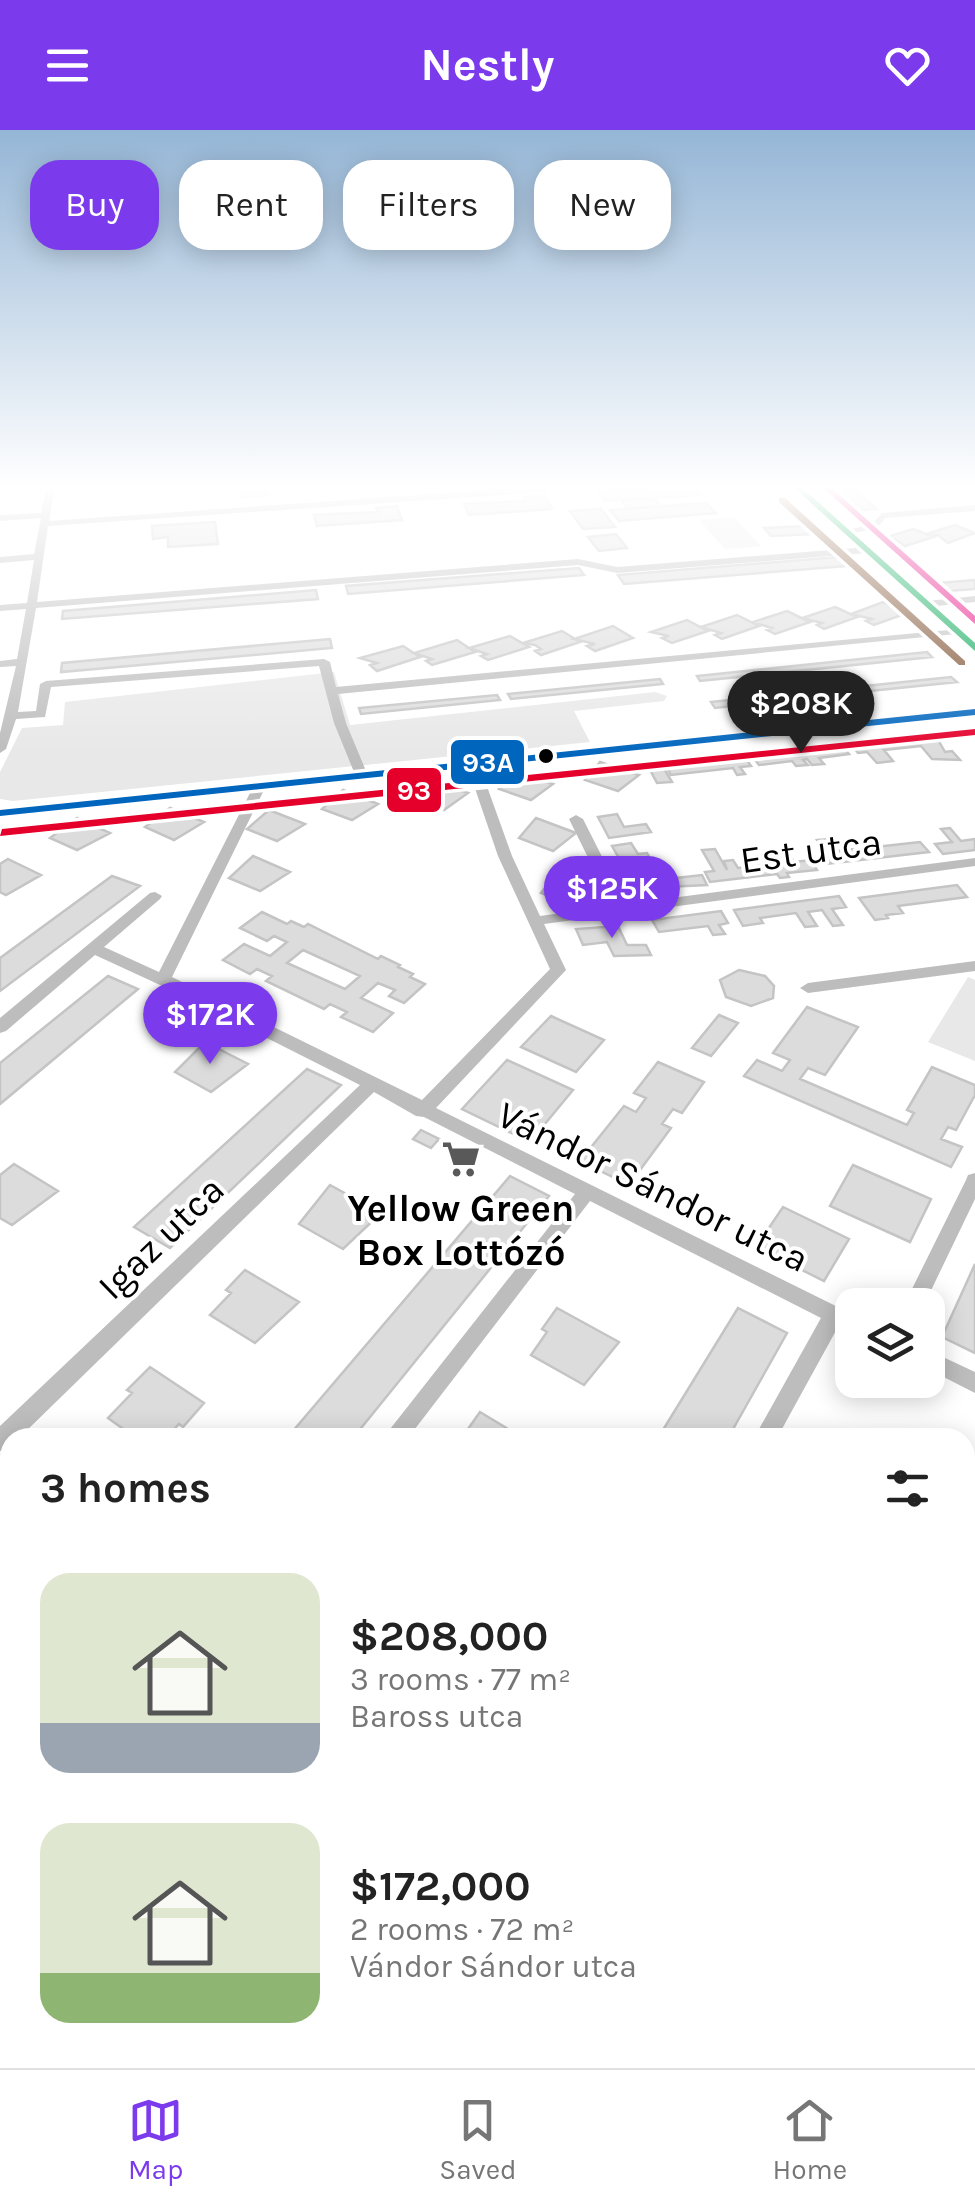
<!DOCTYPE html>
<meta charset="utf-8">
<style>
:root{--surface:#fff;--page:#f6f6f6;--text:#222;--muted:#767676;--line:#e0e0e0;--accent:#7c3aed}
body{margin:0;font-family:Karla,sans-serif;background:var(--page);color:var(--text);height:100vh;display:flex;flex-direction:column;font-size:38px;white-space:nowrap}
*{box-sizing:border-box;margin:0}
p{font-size:32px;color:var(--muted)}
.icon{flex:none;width:55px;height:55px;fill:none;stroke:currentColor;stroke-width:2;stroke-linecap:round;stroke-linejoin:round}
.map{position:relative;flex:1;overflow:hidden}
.side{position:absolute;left:0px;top:1298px;width:975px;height:642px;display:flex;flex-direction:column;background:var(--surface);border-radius:30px 30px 0 0;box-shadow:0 5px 25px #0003}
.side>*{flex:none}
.guide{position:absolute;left:30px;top:30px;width:915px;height:90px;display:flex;gap:20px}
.fabs{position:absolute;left:835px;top:1158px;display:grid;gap:20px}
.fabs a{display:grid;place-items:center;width:110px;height:110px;border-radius:20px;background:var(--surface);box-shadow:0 5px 25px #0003;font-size:50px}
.price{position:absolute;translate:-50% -85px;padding:0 22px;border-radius:35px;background:var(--accent);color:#fff;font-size:32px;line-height:65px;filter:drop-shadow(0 2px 5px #0008)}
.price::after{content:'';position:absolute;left:50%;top:60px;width:30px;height:22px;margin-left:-15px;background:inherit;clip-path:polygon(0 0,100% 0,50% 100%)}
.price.selected{background:#222;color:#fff}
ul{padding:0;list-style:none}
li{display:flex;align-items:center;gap:30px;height:250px;padding:0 40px}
li span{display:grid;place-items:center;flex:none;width:280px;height:200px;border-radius:30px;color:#555}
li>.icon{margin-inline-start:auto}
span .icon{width:120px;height:120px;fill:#fffc;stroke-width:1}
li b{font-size:42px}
h2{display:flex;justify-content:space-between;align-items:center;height:120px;padding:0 40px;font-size:42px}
.pill{padding:0 35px;border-radius:30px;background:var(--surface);box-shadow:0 5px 25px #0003;font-size:35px;line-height:90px}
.pill.selected{background:var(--accent);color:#fff}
header{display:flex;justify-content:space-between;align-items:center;height:130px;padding:0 40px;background:var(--accent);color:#fff;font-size:45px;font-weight:700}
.tab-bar{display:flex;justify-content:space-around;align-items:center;height:140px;border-top:2px solid var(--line);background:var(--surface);font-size:28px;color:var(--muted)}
.tab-bar a{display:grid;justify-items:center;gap:5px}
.tab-bar .selected{color:var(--accent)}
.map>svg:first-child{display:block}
.green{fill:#e8e8e8}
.building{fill:#dcdcdc;stroke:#c4c4c4;stroke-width:2.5;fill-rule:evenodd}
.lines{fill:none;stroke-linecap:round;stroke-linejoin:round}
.pedestrian{fill:#bdbdbd;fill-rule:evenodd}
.minor{fill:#bdbdbd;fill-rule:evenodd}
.tertiary{fill:#bdbdbd;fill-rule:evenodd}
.bus-1-casing{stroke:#fff;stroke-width:7}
.bus-2-casing{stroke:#fff;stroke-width:7}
.bus-3-casing{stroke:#fff;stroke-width:7}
.bus-4-casing{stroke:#fff;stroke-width:7}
.bus-5-casing{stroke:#fff;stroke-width:7}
.bus-1{fill:#0065bd;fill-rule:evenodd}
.bus-2{fill:#e4002b;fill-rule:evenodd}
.bus-3{fill:#00a651;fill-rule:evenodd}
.bus-4{fill:#7a4b2a;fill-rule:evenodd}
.bus-5{fill:#e5007d;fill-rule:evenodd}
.bus-dot{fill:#000;stroke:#fff;stroke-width:4}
.labels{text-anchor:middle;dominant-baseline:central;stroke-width:8;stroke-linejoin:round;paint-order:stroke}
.street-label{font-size:38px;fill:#000;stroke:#fff}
.poi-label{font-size:38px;font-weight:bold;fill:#000;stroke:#fff}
.line-badge{stroke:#fff;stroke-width:4}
.badge-label{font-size:28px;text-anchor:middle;font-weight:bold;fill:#fff}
</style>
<header><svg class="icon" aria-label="menu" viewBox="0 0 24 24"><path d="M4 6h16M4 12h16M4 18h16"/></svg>Nestly<svg class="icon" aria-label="heart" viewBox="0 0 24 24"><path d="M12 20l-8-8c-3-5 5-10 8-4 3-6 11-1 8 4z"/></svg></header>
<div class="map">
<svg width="975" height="1938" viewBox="0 0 975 1938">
<rect width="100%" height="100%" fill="#fff"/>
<path class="green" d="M734,387L761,416L725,419L699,390Z
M334,542L350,595L655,562L667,566L664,571L574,581L590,612L13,671L0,669V642L22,598L63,595L65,572Z
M968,847L975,850V931L928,912Z"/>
<path class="building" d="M227,355H265L268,365L242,367L239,358L227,359Z
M691,355L701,365L605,371L597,361Z
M820,355H848L877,379L850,381Z
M544,365L552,379L469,385L464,374L525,371L523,367Z
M629,369H654L661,376L628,379L622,371Z
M706,373L716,383L619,391L610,380Z
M397,376L402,390L317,396L314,385L378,382L376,378Z
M601,379L615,397L583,399L570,381Z
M215,392L218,414L168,417V407L153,409L152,396Z
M955,395L975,403L948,413L938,405L926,404Z
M806,396L813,404L771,406L764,398Z
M913,399L934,407L905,416L895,409L884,408Z
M616,404L627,418L599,421L588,407Z
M839,427L847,436L624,454L618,445Z
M579,438L584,445L348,464L346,456Z
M975,450V459L947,461L938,453Z
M316,460L318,469L62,489L63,481Z
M883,472L907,483L874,495L866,491L872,489L851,484Z
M835,477L857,487L824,499L817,495L822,493L802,488Z
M787,481L810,492L775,504L767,500L772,498L753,492Z
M737,485L759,496L722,509L715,505L721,503L701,497Z
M687,490L708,501L672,513L662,508L669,506L651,502Z
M613,496L633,508L595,521L587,516L595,514L574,509Z
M562,501L580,512L541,525L535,521L541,519L535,515L523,513Z
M510,506L529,517L488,530L481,526L487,524L469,518Z
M330,509L332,518L61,542L62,533Z
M457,510L475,522L432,535L426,531L432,529L414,523Z
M403,516L420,527L377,541L370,535L377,533L360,528Z
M927,522L932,527L700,551L697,546Z
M951,547L957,552L841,564L836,559Z
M660,549L663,554L511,569L508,564Z
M824,560L829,565L715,578L711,572Z
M497,565L500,570L361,584L359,578Z
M936,606L945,622L952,621L960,630L932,629L921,616L884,620L893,631L877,633L867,622L858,623L851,614Z
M842,616L849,624L819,628L824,634L812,635L807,629L803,630L808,635L796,636L792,631L759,635L752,626Z
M744,626L751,636L740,637L745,644L737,645L733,638L671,645L665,634Z
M600,632L639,645L618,661L585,650Z
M662,635L672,652L657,653L648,636Z
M515,641L553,654L531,670L499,659Z
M431,650L468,663L444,680L413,668Z
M343,660L378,674L352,690L322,679Z
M170,678L204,692L174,710L145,697Z
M269,680L305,694L277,711L247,699Z
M617,684L624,697L646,694L651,702L609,708L598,687Z
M77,688L110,703L77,720L50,708Z
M536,688L576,703L553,721L519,708Z
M950,698L961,711L975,709V720L943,724L935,714L952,712L941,699Z
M830,709L838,721L861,718L855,710L869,709L875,717L920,712L929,722L826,734L819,723L825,722L817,710Z
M631,713L638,724L647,723L653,733L624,737L612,716Z
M715,719L727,740L724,731L733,730L738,738L781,733L776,725L789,724L794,732L811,730L817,740L787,743L789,747L780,748L777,744L710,752L705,742L714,741L702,720Z
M253,726L290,742L260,761L229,748Z
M8,729L41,745L6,765L0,762V734Z
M559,741L602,757L578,777L541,763Z
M644,742L649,751L702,745L707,755L664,757L653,761L655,765L638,767L627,744Z
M112,746L140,756L0,861V828Z
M957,755L967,767L898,776L903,783L886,785L888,788L875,790L859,768Z
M839,766L846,777L832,779L843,795L833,796L822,780L808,782L817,796L805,797L796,783L760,788L763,793L743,796L734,780Z
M721,781L728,793L719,795L725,804L713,805L708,796L659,802L652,790Z
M262,782L287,794L291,791L304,797L308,794L378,829L381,826L400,835L398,837L413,844L410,847L425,854L404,873L389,866L395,860L378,853L361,868L393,883L373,902L341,887L347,882L330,874L324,879L266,851L272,846L257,839L250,844L223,830L244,814L270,826L287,812L274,806L267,811L240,798ZM303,820L360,846L345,859L287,833Z
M618,796L627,815H646L651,825L614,826L607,812L583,815L576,799Z
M739,840L765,846L774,856L773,868L751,876L726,867L720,850Z
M108,846L138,859L0,974V933Z
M807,877L858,897L825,945L808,938L800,949L907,995L914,983L907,980L932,937L975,955V965L956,1000L948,997L941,1009L962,1017L951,1037L744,946L757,930L782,941L790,930L773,923Z
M719,885L738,893L711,926L692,918Z
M551,886L604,910L576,942L521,917Z
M205,912L248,934L211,962L175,942Z
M507,930L573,960L530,1012L462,979Z
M658,932L704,952L682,983L673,979L662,994L671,998L629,1055L580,1031L624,976L636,982L646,968L634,963Z
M307,939L341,955L170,1118L134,1097Z
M421,1000L439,1009L431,1018L413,1009Z
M14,1034L58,1061L12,1095L0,1088V1045Z
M853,1035L931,1069L910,1112L830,1076Z
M510,1046L549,1066L353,1308H287Z
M330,1055L381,1083L343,1119L299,1094Z
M783,1077L849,1109L824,1151L756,1117Z
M975,1134V1223L942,1207Z
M245,1140L299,1172L255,1213L210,1185L231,1163L226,1160Z
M557,1178L619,1212L584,1255L531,1225L547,1202L542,1199Z
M738,1178L787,1203L728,1308H658Z
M150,1237L204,1273L183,1297L179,1294L166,1308H136L108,1288L132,1263L127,1260Z
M480,1282L523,1308H465L463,1306Z
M10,1387V1422L0,1414V1397Z
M975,1472V1653L965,1647V1500Z
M10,1631V1731L0,1743V1643Z"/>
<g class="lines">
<path class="pedestrian" d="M577,355H603L546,361L543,359Z"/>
<path class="minor" d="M47,355H55L49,391L546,356L550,359L546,362L48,396L37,472L578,429L617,437L867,417L872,420L867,423L617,443L578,435L36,478L18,582L36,581L40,554L46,551L324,529L330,532L336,557L960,499V503L956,504L338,564L346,593L366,641L975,578V586L480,637L512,726L540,786L612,776L569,689L576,685L583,689L626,774L975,728V736L544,794L566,840L436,978L852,1184V1203L838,1197L777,1308H754L821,1188L590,1071L408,1308H383L575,1064L424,987L416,986L374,962L19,1308H10L8,1318L0,1321V1296L360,955L186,867L95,825L6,901L0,903V888L150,763L155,762L162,766L160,769L104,817L159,842L251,661L0,687V679L354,642L334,593L319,536L51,557L45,587L16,589L6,619L0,623V603L16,536L0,537V531L17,529L26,479L0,481V475L27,473L34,430L0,433V427L34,424L41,388L0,391V385L41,383ZM468,638L498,726L550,839L422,970L172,847L264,660Z
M975,375V381L885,388L877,399L845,404L840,401L871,395L882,383Z
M975,466V472L927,477L922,474L927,471Z
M975,831V841L808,863L800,858L808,853Z
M975,1043V1069L924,1175H904L966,1050L968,1045Z
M928,1220L975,1242V1263L928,1239Z
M10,1854V1904L0,1908V1858Z
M466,1930H498L497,1938H465Z"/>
<path class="tertiary" d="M789,355H801L975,511V522Z"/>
<g class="bus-1-casing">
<path id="bus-1" d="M975,579V585L0,686V680Z"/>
</g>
<g class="bus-2-casing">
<path id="bus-2" d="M975,599V605L0,706L2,699Z"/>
</g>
<g class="bus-3-casing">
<path id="bus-3" d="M791,355H799L975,513V521Z"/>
</g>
<g class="bus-4-casing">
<path id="bus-4" d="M779,368H785L965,531V535H959L779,372Z"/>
</g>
<g class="bus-5-casing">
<path id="bus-5" d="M820,355H828L975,486V494Z"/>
</g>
<use href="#bus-1" class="bus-1"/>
<use href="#bus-2" class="bus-2"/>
<use href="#bus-3" class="bus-3"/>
<use href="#bus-4" class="bus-4"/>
<use href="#bus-5" class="bus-5"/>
</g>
<linearGradient id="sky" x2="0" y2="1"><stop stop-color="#95b6d6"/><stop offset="0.57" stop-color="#fff"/><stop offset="1" stop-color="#fff" stop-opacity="0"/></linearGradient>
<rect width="975" height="626" fill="url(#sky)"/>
<defs>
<g id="supermarket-bare" transform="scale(3)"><path d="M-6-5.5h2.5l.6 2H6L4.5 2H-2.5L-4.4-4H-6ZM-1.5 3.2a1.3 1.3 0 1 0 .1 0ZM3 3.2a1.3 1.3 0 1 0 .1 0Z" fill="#595959" stroke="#fff" stroke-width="2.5" paint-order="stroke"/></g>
</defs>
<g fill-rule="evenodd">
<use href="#supermarket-bare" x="461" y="1029"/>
</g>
<circle class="bus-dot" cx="546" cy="626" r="9"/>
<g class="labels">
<g class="street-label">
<text transform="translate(811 721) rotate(-8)">Est utca</text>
<text transform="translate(653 1057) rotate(26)">Vándor Sándor utca</text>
<text transform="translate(161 1108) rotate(-44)">Igaz utca</text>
</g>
<g class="poi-label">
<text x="461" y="1078">Yellow Green<tspan x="461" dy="44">Box Lottózó</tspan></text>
</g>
</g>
<g class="line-badge">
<rect x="449" y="608" width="77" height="48" rx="10" fill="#0065bd"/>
<rect x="385" y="636" width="58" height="48" rx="10" fill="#e4002b"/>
</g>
<g class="badge-label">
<text x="488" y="642">93A</text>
<text x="414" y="670">93</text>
</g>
</svg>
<div class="fabs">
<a><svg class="icon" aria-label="layers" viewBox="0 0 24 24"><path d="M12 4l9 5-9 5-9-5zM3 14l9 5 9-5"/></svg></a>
</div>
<b class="price selected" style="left:801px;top:626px">$208K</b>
<b class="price" style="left:612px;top:811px">$125K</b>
<b class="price" style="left:210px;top:937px">$172K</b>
<div class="guide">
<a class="pill selected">Buy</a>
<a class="pill">Rent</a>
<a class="pill">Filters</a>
<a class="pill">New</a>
</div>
<section class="side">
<h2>3 homes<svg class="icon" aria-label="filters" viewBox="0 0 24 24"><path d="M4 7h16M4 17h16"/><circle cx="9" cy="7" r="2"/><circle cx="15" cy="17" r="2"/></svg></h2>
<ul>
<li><span style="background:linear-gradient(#dfe7d0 75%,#9aa5b1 0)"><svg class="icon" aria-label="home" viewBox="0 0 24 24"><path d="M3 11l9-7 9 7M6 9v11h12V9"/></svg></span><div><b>$208,000</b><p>3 rooms · 77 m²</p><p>Baross utca</p></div></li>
<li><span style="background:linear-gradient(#dfe7d0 75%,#8fb573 0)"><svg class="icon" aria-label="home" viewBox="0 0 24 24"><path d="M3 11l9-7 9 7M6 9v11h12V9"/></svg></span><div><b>$172,000</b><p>2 rooms · 72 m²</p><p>Vándor Sándor utca</p></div></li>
</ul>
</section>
</div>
<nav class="tab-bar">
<a class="selected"><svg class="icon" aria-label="map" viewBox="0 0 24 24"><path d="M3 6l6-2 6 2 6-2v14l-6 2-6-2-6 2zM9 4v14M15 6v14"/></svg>Map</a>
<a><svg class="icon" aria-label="saved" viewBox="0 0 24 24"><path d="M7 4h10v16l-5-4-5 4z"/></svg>Saved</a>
<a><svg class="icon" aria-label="home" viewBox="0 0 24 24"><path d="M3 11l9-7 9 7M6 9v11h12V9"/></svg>Home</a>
</nav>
